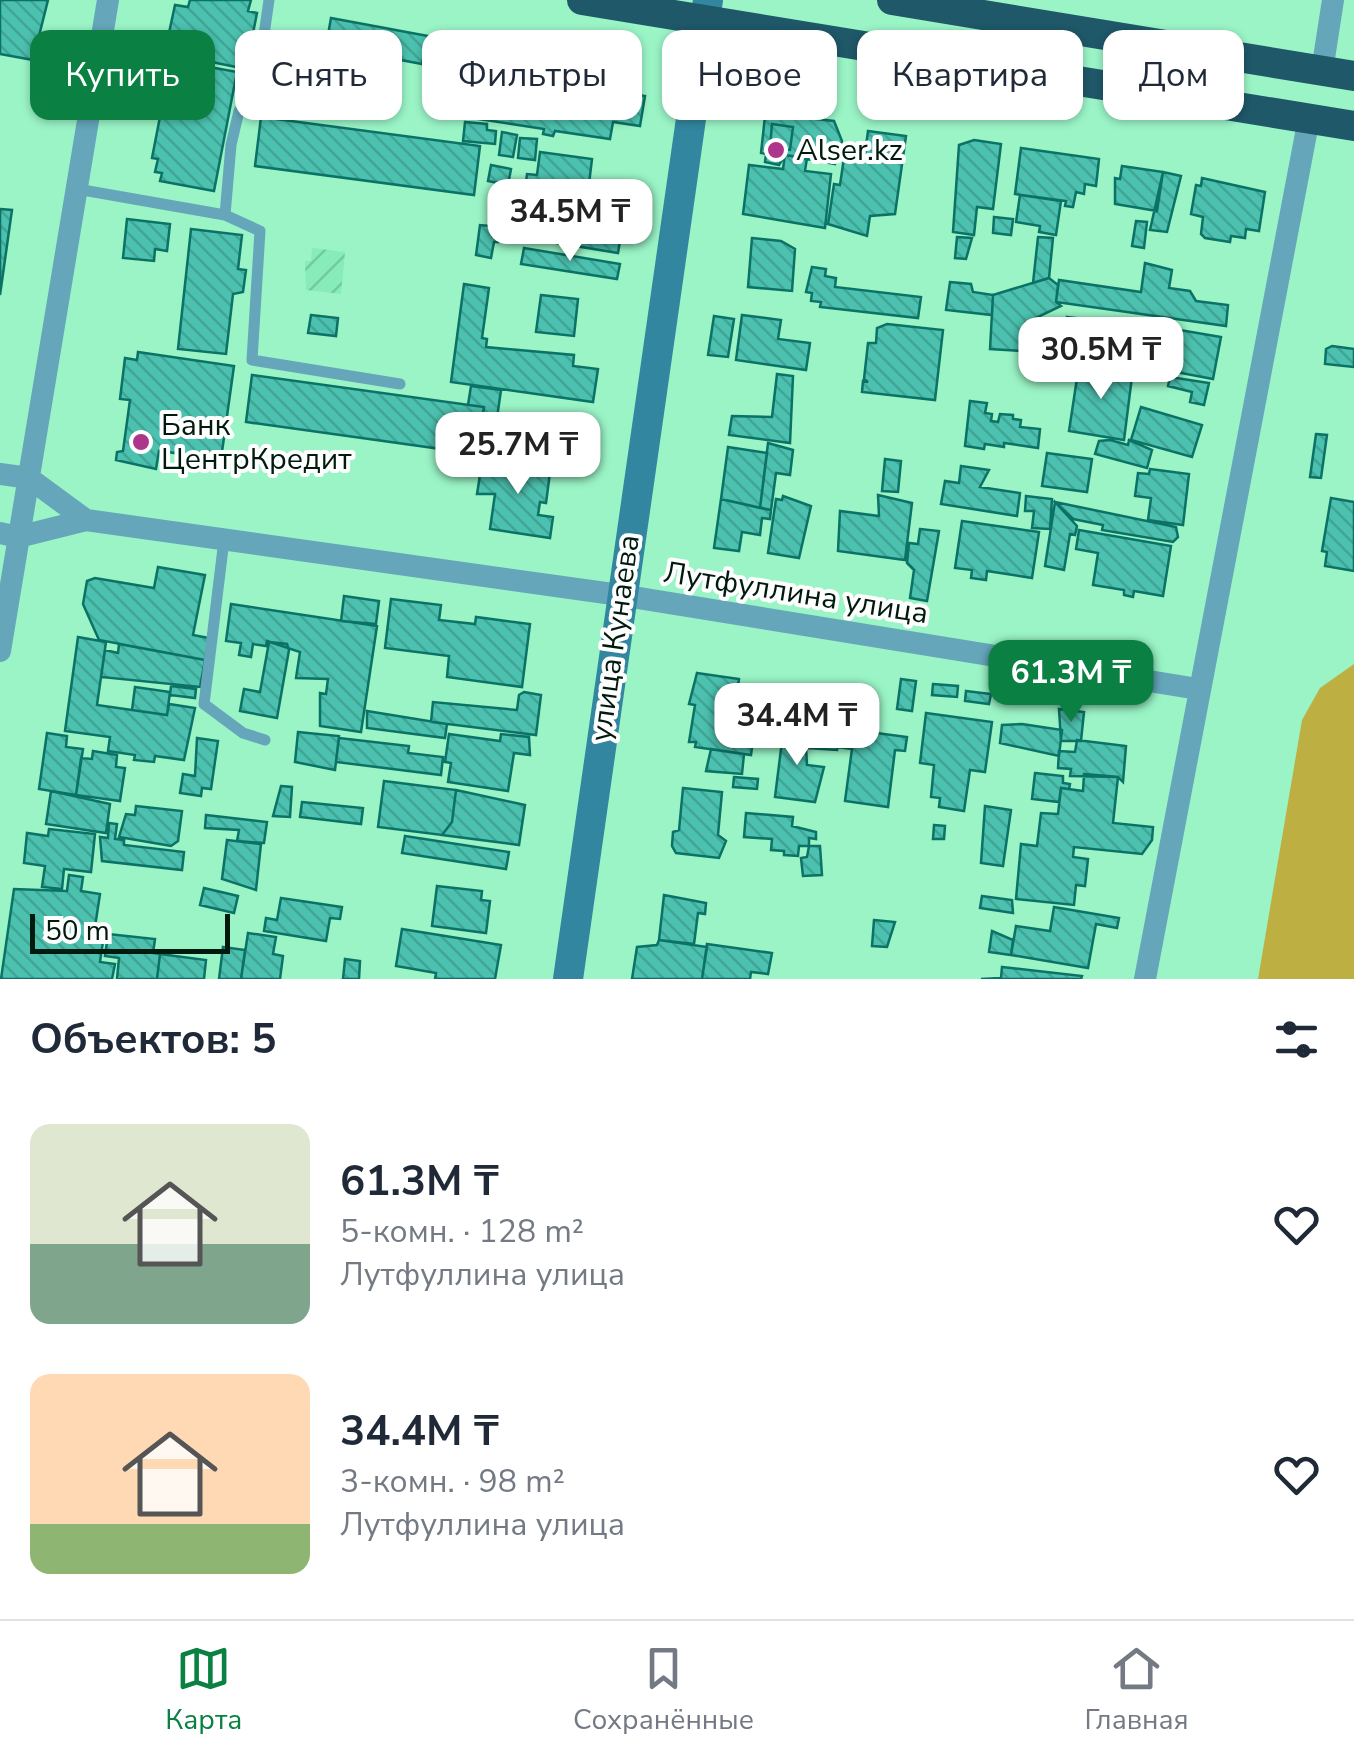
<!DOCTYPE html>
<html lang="ru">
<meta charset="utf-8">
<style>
:root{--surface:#fff;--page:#f2f2f3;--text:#1f2937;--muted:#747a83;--line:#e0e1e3;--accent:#0b8043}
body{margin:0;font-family:"Nunito Sans",sans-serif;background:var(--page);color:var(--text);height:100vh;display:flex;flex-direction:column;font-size:38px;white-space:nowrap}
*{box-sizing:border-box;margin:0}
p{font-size:32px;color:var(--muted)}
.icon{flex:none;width:55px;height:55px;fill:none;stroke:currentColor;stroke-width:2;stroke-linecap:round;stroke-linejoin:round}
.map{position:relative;height:979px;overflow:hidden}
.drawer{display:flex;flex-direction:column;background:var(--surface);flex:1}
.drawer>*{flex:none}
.banner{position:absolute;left:30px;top:30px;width:1295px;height:90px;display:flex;gap:20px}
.scale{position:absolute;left:30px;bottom:25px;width:200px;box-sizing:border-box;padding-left:10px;border:5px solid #001a0e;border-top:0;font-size:28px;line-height:35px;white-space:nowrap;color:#001a0e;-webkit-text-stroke:8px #fefefe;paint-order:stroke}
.price{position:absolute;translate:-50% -85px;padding:0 22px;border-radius:20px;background:#fff;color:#222;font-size:32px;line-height:65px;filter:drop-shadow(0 2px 5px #0008)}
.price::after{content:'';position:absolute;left:50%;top:60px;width:30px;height:22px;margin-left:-15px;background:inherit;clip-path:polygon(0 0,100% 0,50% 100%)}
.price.on{background:var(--accent);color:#fff}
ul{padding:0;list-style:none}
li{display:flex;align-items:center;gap:30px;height:250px;padding:0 30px}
li span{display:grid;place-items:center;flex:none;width:280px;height:200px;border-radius:20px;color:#555}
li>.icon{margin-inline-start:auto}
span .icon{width:120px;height:120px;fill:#fffc;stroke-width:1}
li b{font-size:42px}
h2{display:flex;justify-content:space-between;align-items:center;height:120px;padding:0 30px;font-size:42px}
.pill{padding:0 35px;border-radius:20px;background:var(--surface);box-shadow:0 2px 8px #0004;font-size:35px;line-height:90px}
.pill.on{background:var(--accent);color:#fff}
.menu{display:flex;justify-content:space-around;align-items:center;height:140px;border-top:2px solid var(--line);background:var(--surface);font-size:28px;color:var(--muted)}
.menu a{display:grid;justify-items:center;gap:5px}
.menu .on{color:var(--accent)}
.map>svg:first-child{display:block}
.industrial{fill:url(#industrial-furrows)}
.grass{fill:#beaf43}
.building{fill:url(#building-back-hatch);stroke:#0b7265;stroke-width:2.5}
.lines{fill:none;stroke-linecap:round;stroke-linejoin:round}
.lane{stroke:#65a6bb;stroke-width:11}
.street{stroke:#65a6bb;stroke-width:22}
.secondary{stroke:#32869f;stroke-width:30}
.highway{stroke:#1f5869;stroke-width:30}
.poi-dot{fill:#ad358b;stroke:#fefefe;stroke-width:4}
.labels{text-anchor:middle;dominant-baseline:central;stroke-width:8;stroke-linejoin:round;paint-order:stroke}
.poi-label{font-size:30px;fill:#001a0e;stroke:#fefefe;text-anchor:start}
.street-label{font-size:30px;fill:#001a0e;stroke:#fefefe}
</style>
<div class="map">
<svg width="1354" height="979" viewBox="0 0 1354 979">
<defs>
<pattern id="industrial-furrows" width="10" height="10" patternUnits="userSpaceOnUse" patternTransform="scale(2.5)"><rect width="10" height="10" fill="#87ecba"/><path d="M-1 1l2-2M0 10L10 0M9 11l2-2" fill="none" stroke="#73ca9f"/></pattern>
<pattern id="building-back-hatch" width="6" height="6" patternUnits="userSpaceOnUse" patternTransform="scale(2.5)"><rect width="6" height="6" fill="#4cc1af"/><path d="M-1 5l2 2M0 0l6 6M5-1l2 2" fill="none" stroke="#41a595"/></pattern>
</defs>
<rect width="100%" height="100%" fill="#9af4c6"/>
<path class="industrial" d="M312,248L345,252L341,294L306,290L305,261H311Z"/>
<path class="grass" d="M1354,664V979H1258L1302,720L1320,688Z"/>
<path class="building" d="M0,0H48L33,60L0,54Z
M190,0H251L248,11L257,13L246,69L182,56L186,36L169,33L175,5L188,7Z
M331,18L428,36L422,64L326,46Z
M171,60L237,72L214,191L160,181L162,173L155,172L158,159L152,158Z
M472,69L645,96L640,126L613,122L610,139L555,131L553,136L543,134L544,129L465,117Z
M769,114L834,121L842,141L835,164L785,155L779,165L765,162L766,154L761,153L765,116Z
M261,117L480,146L474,195L255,166Z
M465,122L487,124V130L496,131L495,144L463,141Z
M772,124L793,127L790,150L770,148Z
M868,131L906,136L895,214L870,216L867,236L828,224L834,184L840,185L845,151L865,154Z
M502,132L517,135L513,157L499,155Z
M520,138L537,139L535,160L518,158Z
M974,140L1001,144L993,209L977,207L974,235L953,232L959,145Z
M1021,148L1099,159L1096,186L1085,184L1084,194L1076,192L1073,207L1065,206L1066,201L1015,194Z
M540,152L592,159L588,192L582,197L525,190L527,174L537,175Z
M785,155L807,158L805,171L831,174L825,228L743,214L749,165L783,169Z
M491,165L511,169L508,185L488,181Z
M1122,166L1163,172L1157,211L1115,204V178L1120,179Z
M1163,172L1181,176L1167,232L1150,230Z
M1202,178L1265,192L1259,231L1246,229L1245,238L1231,236L1230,242L1205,238L1201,234L1203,217L1191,214L1196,185L1201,186Z
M589,184L601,186L598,206L602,207L604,196L627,199L618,253L539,240L528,225L549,227L551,211L537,210L539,192L582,197Z
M1020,195L1061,201L1056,235L1039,232L1040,226L1016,222Z
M0,209L12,210L0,295Z
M994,217L1013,219L1011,235L993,233Z
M491,218L502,219L498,242H494L491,258L476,255L480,225L490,226Z
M127,219L170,224L167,251L155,249L154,261L123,258Z
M1136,221L1147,222L1144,248L1132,246Z
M191,229L242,235L238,269L246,270L243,292L233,294L226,354L178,349Z
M957,237L972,238L966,259L955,258Z
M1038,237L1053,238L1049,278L1033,283Z
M752,238L781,241L795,249L792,291L748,287Z
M524,248L620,264L617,279L521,264Z
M1145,263L1172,270L1169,288L1190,291L1196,301L1228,305L1226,326L1056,302L1059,280L1141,292Z
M812,267L826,269L825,276L836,278L835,287L921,297L918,318L820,307L821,302L811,301L812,293L806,292Z
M1049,278L1058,285L1056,302L1061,306L1025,323L1024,329L1039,331L1038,352L990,349L993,295Z
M950,282L971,284L973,292L993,295L992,315L946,310Z
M464,284L489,288L482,338L487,339L486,347L574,355L573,366L598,369L593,402L451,382Z
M541,295L578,299L574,336L536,332Z
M311,315L338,318L336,336L308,333Z
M742,315L781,320L778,339L810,343L806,370L736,360Z
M714,316L734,319L728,357L708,355Z
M1067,317L1108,322L1120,338L1117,364L1041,351L1044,331L1065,334Z
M887,324L943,330L935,400L862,392L863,381L868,382L864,379L868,343H876L877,328Z
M1128,326L1167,332L1160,369L1121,363Z
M1168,328L1221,337L1213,379L1160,369Z
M1332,346L1354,349V367L1325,364L1326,349Z
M138,352L234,366L221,459L159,451L156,469L116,460L117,452L123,451L130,400L120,399L125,358L137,360Z
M1079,365L1120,372L1121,367L1133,369L1124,440L1069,431Z
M777,374L793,376L790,443L729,435L732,416L772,417Z
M252,375L484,407L477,454L246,422Z
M1170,377L1209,383L1204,405L1190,402L1192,392L1168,386Z
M471,386L501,390L496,425L555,434L551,465L477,454L484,407L468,405Z
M970,401L987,403L985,413L992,414L991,421L998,422L1000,414L1013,415V419L1021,420L1020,427L1040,429L1038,448L1004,443V447L985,444L984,449L965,446Z
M1141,407L1202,425L1192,457L1131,440Z
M1316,434L1327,435L1321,478L1310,477Z
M1110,440L1128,445L1129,440L1152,450L1147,468L1095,454L1099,441Z
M768,443L793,450L790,475L776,473L771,510L760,508Z
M728,447L767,453L760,508L721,499Z
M1047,453L1092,459L1087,492L1042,486Z
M509,459L551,465L546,503L540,502L538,515L553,517L550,538L490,529L495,494H477L480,475L491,471L492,461L509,463Z
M885,459L901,461L898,492L882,491Z
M961,466L989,470L980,487L1020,493L1017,516L941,504L945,481L959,483Z
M1150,469L1189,474L1183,525L1148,520L1151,498L1135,496L1138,473L1149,474Z
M878,495L912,503L905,560L838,551L840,511L879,516Z
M783,496L811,506L799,558L768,553L776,499L782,500Z
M1026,496L1052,499L1050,529L1032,528L1034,511H1025Z
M1331,498L1354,502V571L1325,566L1327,552L1322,551Z
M721,499L771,510L770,519L762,518L760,535L742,532L739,551L714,548Z
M1055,502L1176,527L1178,537L1173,542L1102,530L1103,525L1073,519Z
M1055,502L1077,526L1075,535L1070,534L1064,570L1045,566Z
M962,521L1039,532L1032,578L987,571L986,580L971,578L972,570L955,568Z
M920,529L939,531L927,601L910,598L914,570L907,563L909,543L918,544Z
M1079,530L1171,546L1163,596L1134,591L1133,597L1124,595V590L1093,585L1098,553L1076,549Z
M158,567L205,575L193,635L209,638L205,660L99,640L83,604L87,581L95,578L154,588Z
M344,596L379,601L376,624L341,621Z
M391,599L441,605L439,620L475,624L476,617L530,624L522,687L447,677L449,656L385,648Z
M231,604L377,626L361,732L320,726V693L326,694L328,679L296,678L300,652L267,641L266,646L253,644L251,657L239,655L241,643L226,641Z
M78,637L106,642L97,705L167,715L169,704L195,708L184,760L155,756L154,762L134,760L135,755L108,751L110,737L65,731Z
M269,642L287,644L289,650L277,718L240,711L244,689L260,692Z
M119,644L205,660L200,687L101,677L105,650L118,653Z
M697,673L739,679L738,686L760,689L751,755L695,747L696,742H689L695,705L689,704Z
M901,679L916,681L912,711L897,709Z
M933,684L958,686L957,697L932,695Z
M171,686L196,689L195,698L170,695Z
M135,687L170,692L167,715L132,710Z
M966,691L991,694L989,704L965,701Z
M524,692L541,695L536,735L431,722L433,702L517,710L519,695Z
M765,692L787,694L785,720L763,718Z
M814,699L874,705L872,732L839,728L837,750L808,748Z
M1059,709L1084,712L1081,741H1061Z
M367,711L447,724L445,738L367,728Z
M926,713L992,722L985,772L970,770L964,811L939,807L940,798L931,797L934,765L920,763Z
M1022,724L1062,730L1059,756L1000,743L1002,725Z
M784,725L805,728L807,765L824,767L815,802L775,797Z
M839,728L907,737L905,751L895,750L888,807L845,801L852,749L837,747Z
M298,732L339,736L335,770L295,762Z
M47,733L67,736L66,747L83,749L76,795L39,789Z
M449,734L500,741L501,734L529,737L530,755L514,753L508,791L448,782L451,763L445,762Z
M197,738L218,741L211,789L202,788L201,796L180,793L183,774L195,776Z
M339,738L409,746L408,753L443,757L441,775L336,762Z
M1077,740L1126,746L1123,782L1118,777L1070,776L1071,769L1058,768L1059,751L1075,752Z
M711,749L744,754L742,774L706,771Z
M93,751L117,755L116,767L125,768L120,801L76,795L81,758L92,759Z
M1035,773L1063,776V783L1070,784L1069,789L1061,788L1059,802L1032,799Z
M1084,774L1118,777L1113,823L1153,827L1152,840L1142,854L1074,847L1073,857L1088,859L1085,886L1076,885L1074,905L1016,899L1021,844L1037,846L1041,813L1058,814L1061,788L1083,791Z
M734,777L758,779L757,789L733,787Z
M384,781L456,790L452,822L442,835L378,827Z
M281,786L292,787L290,817L273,816Z
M683,788L722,792L718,835L726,841L719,858L676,853L672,846L673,832L679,830Z
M456,790L525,805L519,845L442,835L452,822Z
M51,791L110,804L106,833L46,824Z
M302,802L363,808L361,824L300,817Z
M136,806L182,811L178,841L171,846L119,837L126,814L135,815Z
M985,806L1011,810L1003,866L981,863Z
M746,813L793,817L792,826L816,832V839L809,838V846H799L798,856L784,855V851L771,850L772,839L744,837Z
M206,815L267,822L264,843L237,841L239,830L205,828Z
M109,823L117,824L115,839L124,840V845L184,852L182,870L102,861L100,837L108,838Z
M934,825L945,826L944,839H933Z
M49,829L95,834L91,872L64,869L62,889L42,887L45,866L24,863L27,833L48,836Z
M405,836L509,852L506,869L402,853Z
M227,840L261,844L256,890L222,879Z
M809,846H820L822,875L803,876L801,858L807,857Z
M69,875L83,877L81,891L100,894L95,927L105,928L100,962L115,964L112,979H1L14,889L67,891Z
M437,886L482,891L481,900L490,901L486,933L432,926Z
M204,888L238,896L234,913L200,905Z
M664,895L706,903L705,914L698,913L694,944L659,940Z
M982,896L1012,900L1013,913L980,908Z
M281,898L342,907L340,919L330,918L326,941L264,931L266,918L277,920Z
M1054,907L1119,918L1117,928L1096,924L1088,968L1011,955L1016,926L1050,931Z
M874,920L895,922L887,947L872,946Z
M402,929L501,945L495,979H435L436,973L396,966Z
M992,931L1013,940L1011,955L989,952Z
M248,933L276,937L273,954L283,956L280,979H241Z
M108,934L155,939L153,953L160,954L157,979H117L119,958L105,956Z
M659,940L707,947L702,979H632L637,947L657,945Z
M707,944L772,953L768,974L751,972L750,979H702Z
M223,947L245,950L241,979H219Z
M160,954L206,960L204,979H157Z
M345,959L360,961L359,979H343Z
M1002,967L1082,976L1081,979H981L1001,978Z"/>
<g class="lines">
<path class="lane" d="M269,0L256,91L239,111L231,145L225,215L260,231L252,360L400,384
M77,189L225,215
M224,540L204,704L243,733L265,740"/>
<path class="street" d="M1322,71L1333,0
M0,474L29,478L86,520
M0,533L18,537L86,520L620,595L1198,689
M0,651L108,0
M1145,979L1309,118"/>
<path class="secondary" d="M568,979L708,0"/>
<path class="highway" d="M582,0L1354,126
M892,0L1354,76"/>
</g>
<g class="poi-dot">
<circle cx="776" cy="150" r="10"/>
<circle cx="141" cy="442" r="10"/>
</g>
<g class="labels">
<g class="poi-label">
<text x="796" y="150">Alser.kz</text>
<text x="161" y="425">Банк<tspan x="161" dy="34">ЦентрКредит</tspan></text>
</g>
<g class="street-label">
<text transform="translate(796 593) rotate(9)">Лутфуллина улица</text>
<text transform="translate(615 638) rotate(-82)">улица Кунаева</text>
</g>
</g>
</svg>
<div class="scale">50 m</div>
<b class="price" style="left:570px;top:264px">34.5M ₸</b>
<b class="price" style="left:1101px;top:402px">30.5M ₸</b>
<b class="price" style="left:518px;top:497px">25.7M ₸</b>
<b class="price on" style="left:1071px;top:725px">61.3M ₸</b>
<b class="price" style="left:797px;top:768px">34.4M ₸</b>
<div class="banner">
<a class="pill on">Купить</a>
<a class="pill">Снять</a>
<a class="pill">Фильтры</a>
<a class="pill">Новое</a>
<a class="pill">Квартира</a>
<a class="pill">Дом</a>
</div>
</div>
<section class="drawer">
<h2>Объектов: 5<svg class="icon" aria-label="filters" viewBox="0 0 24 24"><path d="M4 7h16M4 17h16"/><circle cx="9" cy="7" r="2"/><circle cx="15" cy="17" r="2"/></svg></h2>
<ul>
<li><span style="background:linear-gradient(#dfe7d0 60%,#7fa58c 0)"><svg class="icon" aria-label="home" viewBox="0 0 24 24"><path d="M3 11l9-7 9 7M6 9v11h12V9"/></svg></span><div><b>61.3M ₸</b><p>5-комн. · 128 m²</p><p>Лутфуллина улица</p></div><svg class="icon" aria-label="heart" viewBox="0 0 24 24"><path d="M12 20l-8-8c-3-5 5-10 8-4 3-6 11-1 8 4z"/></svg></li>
<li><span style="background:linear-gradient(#ffd9b3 75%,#8fb573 0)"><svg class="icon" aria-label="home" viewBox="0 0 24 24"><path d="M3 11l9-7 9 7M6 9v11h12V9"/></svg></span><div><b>34.4M ₸</b><p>3-комн. · 98 m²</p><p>Лутфуллина улица</p></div><svg class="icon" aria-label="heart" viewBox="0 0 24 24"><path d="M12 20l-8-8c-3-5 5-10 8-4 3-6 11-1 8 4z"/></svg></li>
</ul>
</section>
<nav class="menu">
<a class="on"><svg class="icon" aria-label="map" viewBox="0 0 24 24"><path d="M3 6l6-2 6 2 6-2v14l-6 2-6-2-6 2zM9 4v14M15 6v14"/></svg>Карта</a>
<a><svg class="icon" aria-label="saved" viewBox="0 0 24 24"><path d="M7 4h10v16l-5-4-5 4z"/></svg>Сохранённые</a>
<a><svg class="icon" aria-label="home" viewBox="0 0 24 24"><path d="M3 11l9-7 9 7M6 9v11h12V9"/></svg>Главная</a>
</nav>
